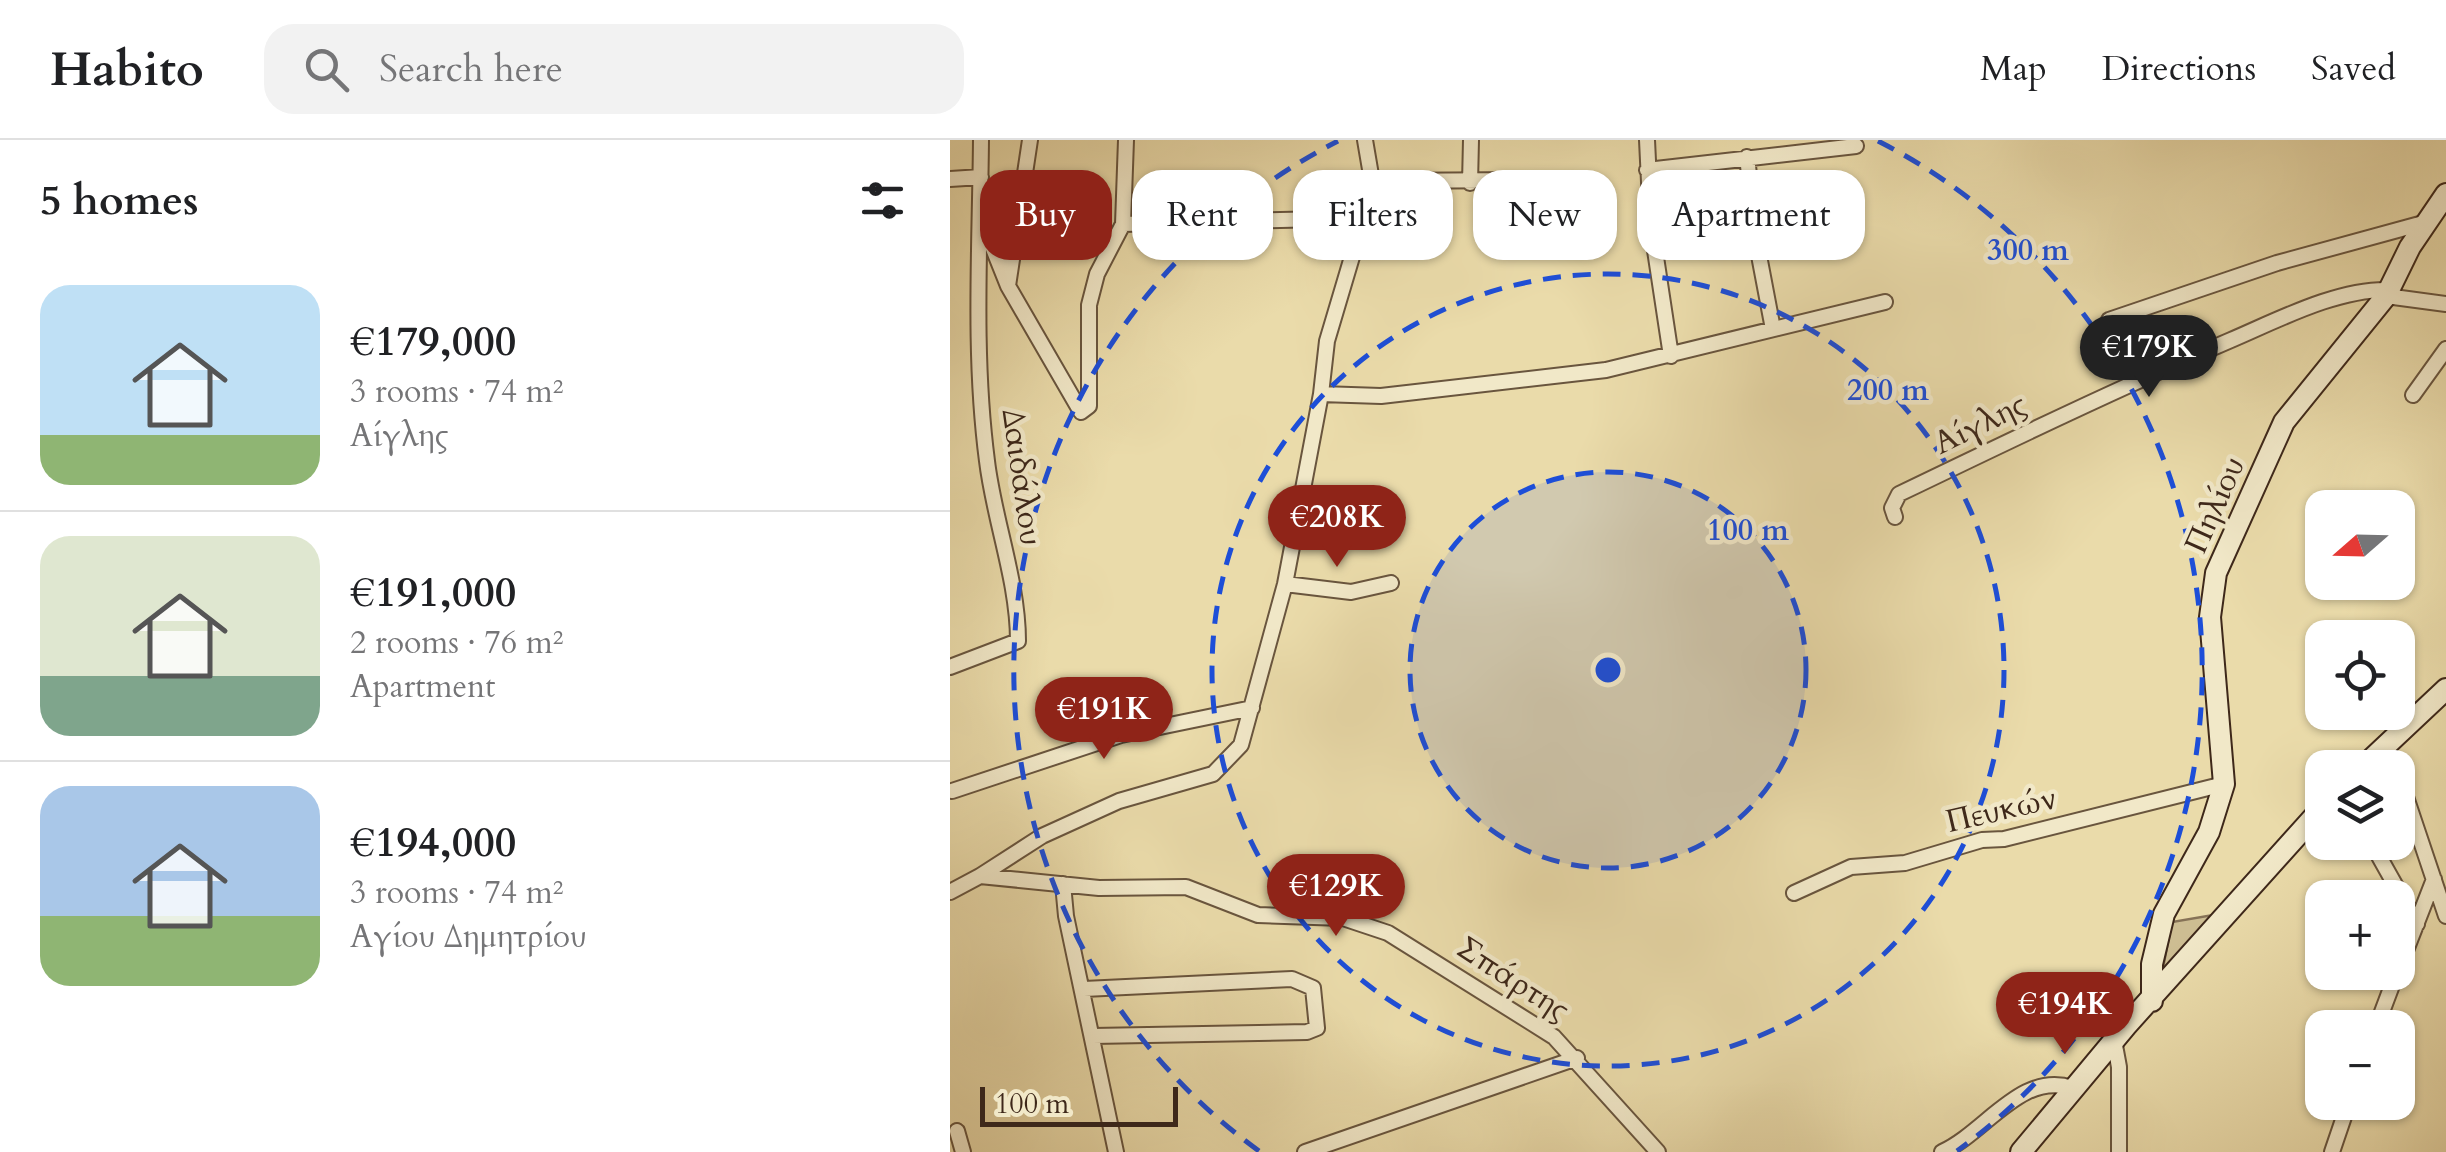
<!DOCTYPE html>
<meta charset="utf-8">
<style>
:root{--surface:#fff;--page:#f2f2f2;--text:#202124;--muted:#757577;--line:#e0e0e0;--accent:#8f2418}
body{margin:0;font-family:Cardo,serif;background:var(--page);color:var(--text);height:100vh;display:flex;flex-direction:column;font-size:38px;white-space:nowrap}
*{box-sizing:border-box;margin:0}
p{font-size:32px;color:var(--muted)}
.icon{flex:none;width:55px;height:55px;fill:none;stroke:currentColor;stroke-width:2;stroke-linecap:round;stroke-linejoin:round}
.map{position:relative;flex:1;overflow:hidden}
.side{display:flex;flex-direction:column;background:var(--surface);width:950px}
.side>*{flex:none}
.banner{position:absolute;left:30px;top:30px;width:950px;height:90px;display:flex;gap:20px}
.needle{width:65px;rotate:250deg}
.buttons{position:absolute;left:1355px;top:350px;display:grid;gap:20px}
.buttons a{display:grid;place-items:center;width:110px;height:110px;border-radius:20px;background:var(--surface);box-shadow:0 2px 8px #0004;font-size:50px}
.scale{position:absolute;left:30px;bottom:25px;width:198px;box-sizing:border-box;padding-left:10px;border:5px solid #3e281a;border-top:0;font-size:28px;line-height:35px;white-space:nowrap;color:#3e281a;-webkit-text-stroke:8px #f1e8c8;paint-order:stroke}
.price{position:absolute;translate:-50% -85px;padding:0 22px;border-radius:35px;background:var(--accent);color:#fff;font-size:32px;line-height:65px;filter:drop-shadow(0 2px 5px #0008)}
.price::after{content:'';position:absolute;left:50%;top:60px;width:30px;height:22px;margin-left:-15px;background:inherit;clip-path:polygon(0 0,100% 0,50% 100%)}
.price.selected{background:#222;color:#fff}
ul{padding:0;list-style:none}
li{display:flex;align-items:center;gap:30px;height:250px;padding:0 40px}
li+li{border-top:2px solid var(--line)}
li span{display:grid;place-items:center;flex:none;width:280px;height:200px;border-radius:30px;color:#555}
li>.icon{margin-inline-start:auto}
span .icon{width:120px;height:120px;fill:#fffc;stroke-width:1}
li b{font-size:42px}
h2{display:flex;justify-content:space-between;align-items:center;height:120px;padding:0 40px;font-size:42px}
.chip{padding:0 35px;border-radius:30px;background:var(--surface);box-shadow:0 2px 8px #0004;font-size:35px;line-height:90px}
.chip.selected{background:var(--accent);color:#fff}
header{display:flex;align-items:center;gap:60px;box-sizing:border-box;height:140px;padding:0 50px;background:var(--surface);border-bottom:2px solid var(--line)}
header strong{font-size:48px}
nav{display:flex;gap:55px;margin-inline-start:auto;font-size:35px}
.search{width:700px;height:90px;background:var(--page);display:flex;align-items:center;gap:25px;box-sizing:border-box;padding:0 35px;border-radius:30px;color:var(--muted);font-size:38px}
main{display:flex;flex:1;min-height:0}
.map>svg:first-child{display:block}
.green{fill:#cdbd92;stroke:#867256;stroke-width:2.5}
.lines{fill:none;stroke-linecap:round;stroke-linejoin:round}
.street-casing{stroke:#69553e;stroke-width:18}
.secondary-casing{stroke:#3e281a;stroke-width:24}
.street{stroke:#f1e8c8;stroke-width:14}
.secondary{stroke:#f1e8c8;stroke-width:20}
.ring{fill:none;stroke:#1d4ed8;stroke-width:5;stroke-dasharray:18 12}
.labels{text-anchor:middle;dominant-baseline:central;stroke-width:9;stroke-linejoin:round;paint-order:stroke}
.street-label{font-size:32px;fill:#3e281a;stroke:#f1e8c8}
.centre{fill:#1d4ed8;stroke:#f1e8c8;stroke-width:5}
.ring-label{font-size:30px;text-anchor:middle;font-weight:bold;fill:#1d4ed8;stroke:#f1e8c8;stroke-width:9;stroke-linejoin:round;paint-order:stroke}
</style>
<header>
<strong>Habito</strong>
<div class="search"><svg class="icon" aria-label="search" viewBox="0 0 24 24"><circle cx="10" cy="10" r="6"/><path d="M15 15l6 6"/></svg>Search here</div>
<nav><a>Map</a><a>Directions</a><a>Saved</a></nav>
</header>
<main>
<section class="side">
<h2>5 homes<svg class="icon" aria-label="filters" viewBox="0 0 24 24"><path d="M4 7h16M4 17h16"/><circle cx="9" cy="7" r="2"/><circle cx="15" cy="17" r="2"/></svg></h2>
<ul>
<li><span style="background:linear-gradient(#bfe0f5 75%,#8fb573 0)"><svg class="icon" aria-label="home" viewBox="0 0 24 24"><path d="M3 11l9-7 9 7M6 9v11h12V9"/></svg></span><div><b>€179,000</b><p>3 rooms · 74 m²</p><p>Αίγλης</p></div></li>
<li><span style="background:linear-gradient(#dfe7d0 70%,#7fa58c 0)"><svg class="icon" aria-label="home" viewBox="0 0 24 24"><path d="M3 11l9-7 9 7M6 9v11h12V9"/></svg></span><div><b>€191,000</b><p>2 rooms · 76 m²</p><p>Apartment</p></div></li>
<li><span style="background:linear-gradient(#a9c7e8 65%,#8fb573 0)"><svg class="icon" aria-label="home" viewBox="0 0 24 24"><path d="M3 11l9-7 9 7M6 9v11h12V9"/></svg></span><div><b>€194,000</b><p>3 rooms · 74 m²</p><p>Αγίου Δημητρίου</p></div></li>
</ul>
</section>
<div class="map">
<svg width="1496" height="1012" viewBox="0 0 1496 1012">
<rect width="100%" height="100%" fill="#eadbaa"/>
<filter id="stains"><feTurbulence type="fractalNoise" baseFrequency=".002" numOctaves="4"/><feColorMatrix values="0 0 0 0 .2 0 0 0 0 .09 0 0 0 0 .02 0 0 0 .5 -.17"/></filter>
<radialGradient id="worn" r=".72"><stop offset=".6" stop-color="#630" stop-opacity="0"/><stop offset="1" stop-color="#630" stop-opacity=".3"/></radialGradient>
<path class="green" d="M1263,775L1211,838L1222,782Z"/>
<g class="lines">
<g class="street-casing">
<path id="street" d="M697,0L701,84L721,216
M797,17L807,105L823,189
M697,30L906,6
M0,39L31,37
M422,41L594,40
M520,43L521,0
M173,84L415,78
M34,86L58,146L131,272L139,266V165L147,134L173,84L176,0
M58,146L80,0
M1436,156L1496,164
M1183,243L1159,180L1327,123L1477,82
M371,254L431,256L656,230L935,162
M1463,255L1496,209
M945,377L942,368L949,354C1059,301 1169,248 1281,200C1328,180 1388,148 1440,150
M335,444L401,452L441,443
M0,527L68,501C68,441 44,380 37,321C23,214 30,107 31,0
M1448,633L1496,776
M2,651L171,595L302,568
M1421,702L1467,784
M30,736L92,696L169,661L263,634L291,605L335,444L371,254L377,201L418,63L422,41L415,0
M113,744L116,776L166,1012
M0,752L30,736L149,748L236,747L308,775L393,778L438,793L604,897L708,1012
M844,753L901,727L955,723L1032,700L1054,699L1274,644
M1448,831L1484,739
M134,849L342,839L363,848L367,888L357,892L143,896
M1426,888L1447,832
M1164,900L1169,927V1012
M7,991L13,1012
M355,1012L627,918
M992,1012C1036,992 1071,931 1122,948
M1382,1012L1399,962"/>
</g>
<g class="secondary-casing">
<path id="secondary" d="M1412,628L1496,549
M1202,861V824L1214,774L1259,692L1274,644L1260,477L1266,433L1334,282L1436,156L1460,107L1496,54
M1071,1012L1176,886L1372,668"/>
</g>
<use href="#street" class="street"/>
<use href="#secondary" class="secondary"/>
</g>
<circle cx="658" cy="530" r="198" fill="#1d4ed8" fill-opacity=".12"/>
<g class="ring">
<circle cx="658" cy="530" r="198"/>
<circle cx="658" cy="530" r="396"/>
<path d="M309 1011A594 594 0 0 1 388 1M928 1A594 594 0 0 1 1007 1011"/>
</g>
<g class="labels">
<g class="street-label">
<text transform="translate(1030 284) rotate(-26)">Αίγλης</text>
<text transform="translate(72 337) rotate(82)">Δαιδάλου</text>
<text transform="translate(1265 365) rotate(-66)">Πηλίου</text>
<text transform="translate(1051 670) rotate(-13)">Πευκών</text>
<text transform="translate(563 839) rotate(33)">Σπάρτης</text>
</g>
</g>
<circle cx="658" cy="530" r="15" class="centre"/>
<g class="ring-label">
<text x="1078" y="120">300 m</text>
<text x="938" y="260">200 m</text>
<text x="798" y="400">100 m</text>
</g>
<rect width="100%" height="100%" filter="url(#stains)"/>
<rect width="100%" height="100%" fill="url(#worn)"/>
</svg>
<div class="buttons">
<a><svg class="needle" viewBox="-14 -14 28 28"><path d="M0-13l5 13h-10z" fill="#e53935"/><path d="M0 13l5-13h-10z" fill="#757577"/></svg></a>
<a><svg class="icon" aria-label="locate" viewBox="0 0 24 24"><circle cx="12" cy="12" r="6"/><path d="M12 2v4M12 18v4M2 12h4M18 12h4"/></svg></a>
<a><svg class="icon" aria-label="layers" viewBox="0 0 24 24"><path d="M12 4l9 5-9 5-9-5zM3 14l9 5 9-5"/></svg></a>
<a>+</a>
<a>−</a>
</div>
<div class="scale">100 m</div>
<b class="price selected" style="left:1199px;top:260px">€179K</b>
<b class="price" style="left:387px;top:430px">€208K</b>
<b class="price" style="left:154px;top:622px">€191K</b>
<b class="price" style="left:386px;top:799px">€129K</b>
<b class="price" style="left:1115px;top:917px">€194K</b>
<div class="banner">
<a class="chip selected">Buy</a>
<a class="chip">Rent</a>
<a class="chip">Filters</a>
<a class="chip">New</a>
<a class="chip">Apartment</a>
</div>
</div>
</main>
